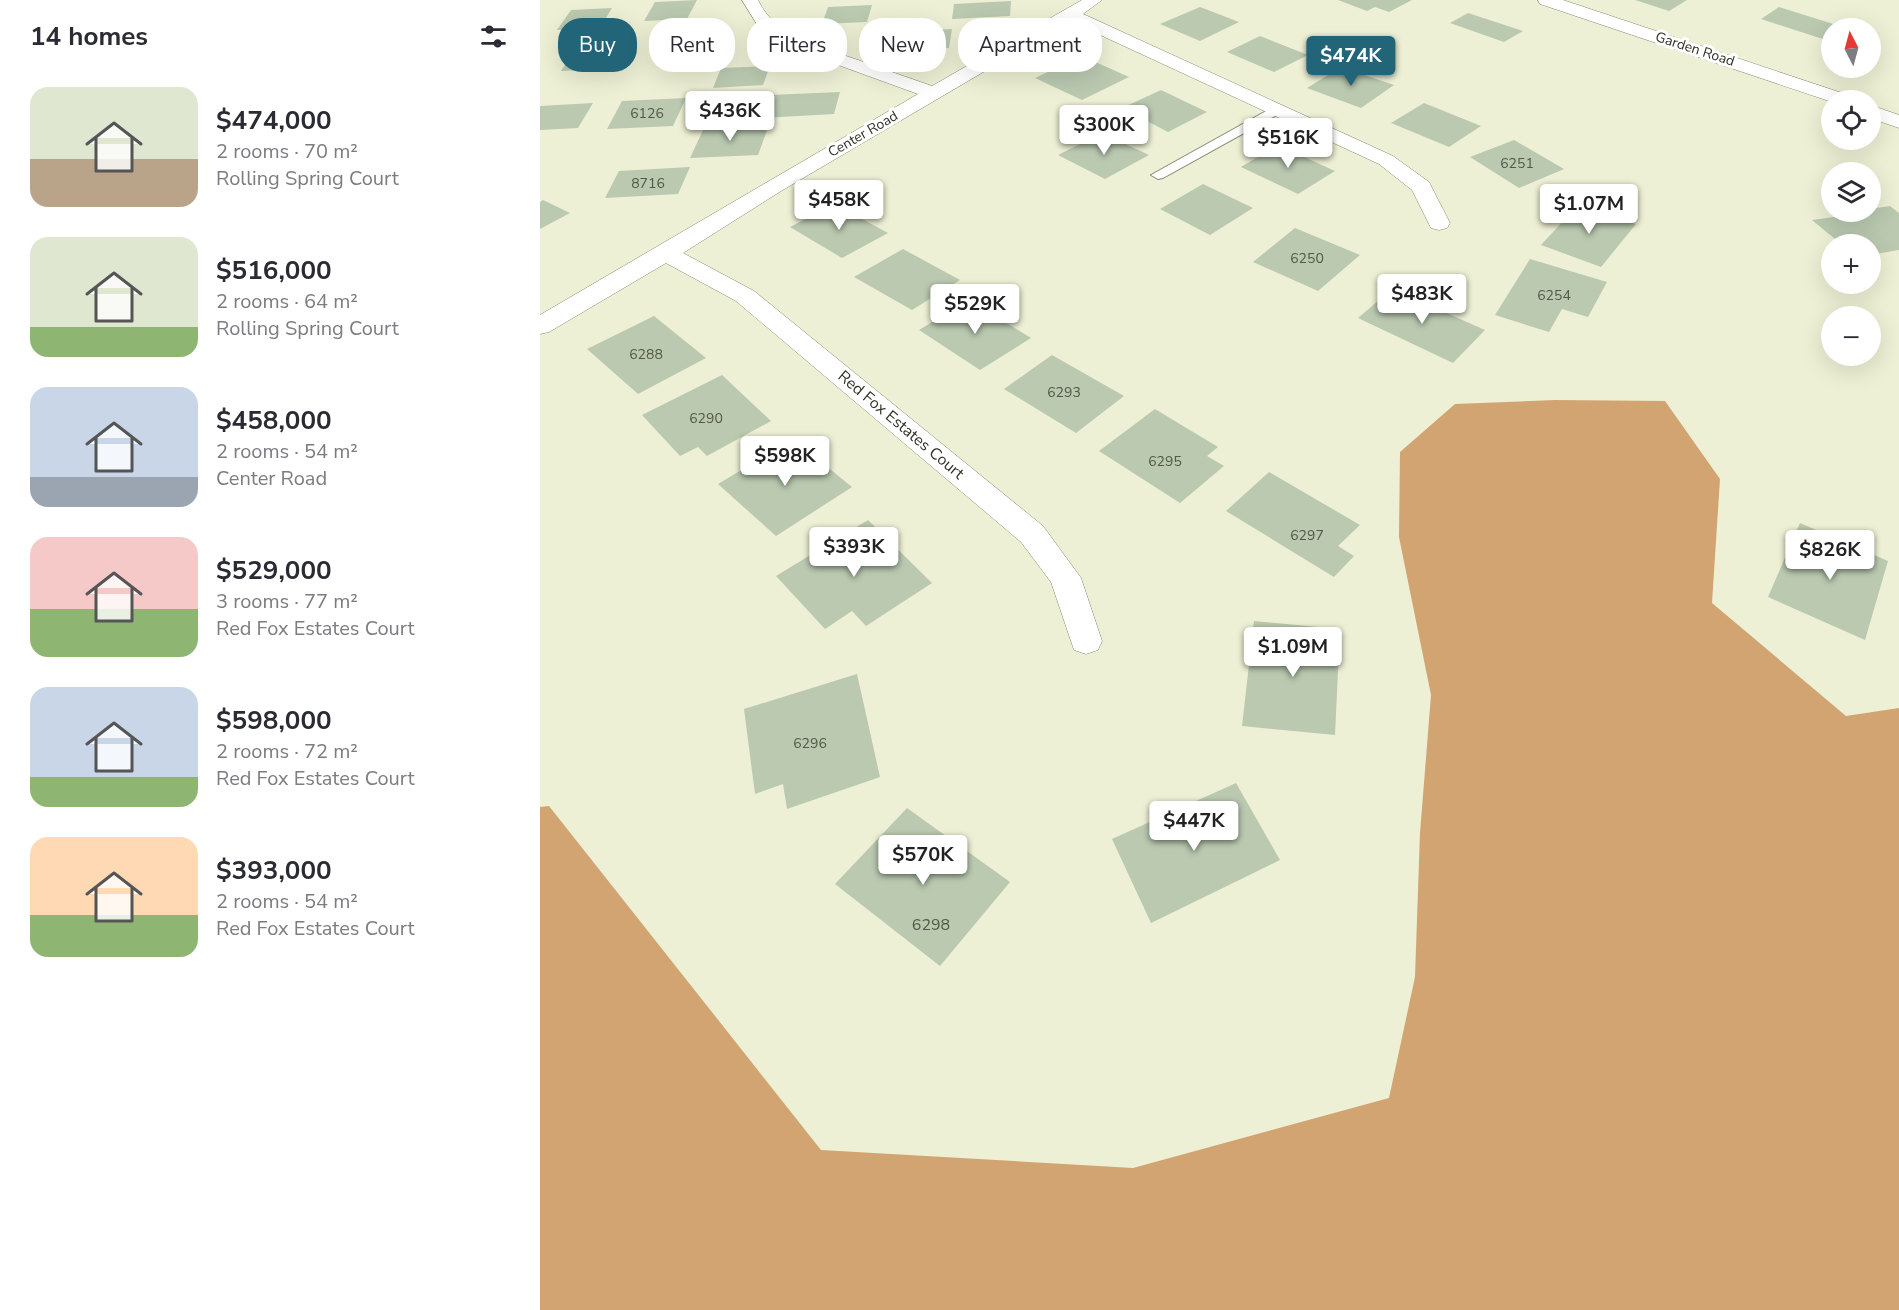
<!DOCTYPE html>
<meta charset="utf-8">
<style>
:root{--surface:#fff;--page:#f7f7f7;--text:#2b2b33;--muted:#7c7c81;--accent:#226578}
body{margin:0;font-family:"Nunito Sans",sans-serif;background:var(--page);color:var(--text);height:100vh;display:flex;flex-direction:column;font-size:22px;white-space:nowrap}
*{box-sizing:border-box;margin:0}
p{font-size:20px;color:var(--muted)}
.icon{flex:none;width:33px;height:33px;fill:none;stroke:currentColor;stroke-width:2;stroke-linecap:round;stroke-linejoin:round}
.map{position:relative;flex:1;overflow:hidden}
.sheet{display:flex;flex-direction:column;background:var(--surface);width:540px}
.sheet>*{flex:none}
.top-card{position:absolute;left:18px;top:18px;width:570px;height:54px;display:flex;gap:12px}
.needle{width:39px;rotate:354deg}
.buttons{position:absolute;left:1281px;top:18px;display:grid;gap:12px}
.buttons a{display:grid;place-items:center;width:60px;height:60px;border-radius:50%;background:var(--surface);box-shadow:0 6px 24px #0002;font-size:30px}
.price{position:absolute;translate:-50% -51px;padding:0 14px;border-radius:6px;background:#fff;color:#222;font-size:20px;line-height:39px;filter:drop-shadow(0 2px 3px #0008)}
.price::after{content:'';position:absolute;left:50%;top:36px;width:18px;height:14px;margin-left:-9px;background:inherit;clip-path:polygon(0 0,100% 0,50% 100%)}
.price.on{background:var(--accent);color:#fff}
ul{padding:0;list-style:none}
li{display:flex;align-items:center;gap:18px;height:150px;padding:0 30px}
li span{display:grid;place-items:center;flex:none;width:168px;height:120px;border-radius:18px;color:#555}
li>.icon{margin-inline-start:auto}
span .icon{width:72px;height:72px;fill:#fffc;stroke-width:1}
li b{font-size:26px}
h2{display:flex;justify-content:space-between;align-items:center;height:72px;padding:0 30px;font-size:26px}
.chip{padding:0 21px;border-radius:24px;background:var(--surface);box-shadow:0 6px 24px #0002;font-size:21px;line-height:54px}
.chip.on{background:var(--accent);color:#fff}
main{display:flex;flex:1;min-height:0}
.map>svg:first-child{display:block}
.forest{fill:#d1a472}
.building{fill:#bac9b0}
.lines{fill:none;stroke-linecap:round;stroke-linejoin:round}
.service-casing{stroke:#878a70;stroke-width:2}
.minor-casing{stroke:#878a70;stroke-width:1}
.service{fill:#fff;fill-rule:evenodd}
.minor{fill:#fff;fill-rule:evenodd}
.labels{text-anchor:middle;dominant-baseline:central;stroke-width:6;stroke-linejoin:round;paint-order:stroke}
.far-street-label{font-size:14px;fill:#303126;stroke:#fff}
.number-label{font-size:14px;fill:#525748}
.street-label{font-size:16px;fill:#303126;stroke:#fff}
.near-number-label{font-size:16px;fill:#525748}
</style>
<main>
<section class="sheet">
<h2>14 homes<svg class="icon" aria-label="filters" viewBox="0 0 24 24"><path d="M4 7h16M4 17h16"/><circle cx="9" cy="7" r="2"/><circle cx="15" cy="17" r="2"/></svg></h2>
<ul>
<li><span style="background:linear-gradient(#dfe7d0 60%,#b9a48a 0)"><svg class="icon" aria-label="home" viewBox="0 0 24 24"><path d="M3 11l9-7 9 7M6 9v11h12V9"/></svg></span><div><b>$474,000</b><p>2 rooms · 70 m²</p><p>Rolling Spring Court</p></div></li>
<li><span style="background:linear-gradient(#dfe7d0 75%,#8fb573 0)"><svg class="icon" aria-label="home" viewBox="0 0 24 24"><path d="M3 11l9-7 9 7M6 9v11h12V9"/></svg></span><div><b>$516,000</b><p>2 rooms · 64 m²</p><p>Rolling Spring Court</p></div></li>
<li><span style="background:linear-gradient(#c9d6e8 75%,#9aa5b1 0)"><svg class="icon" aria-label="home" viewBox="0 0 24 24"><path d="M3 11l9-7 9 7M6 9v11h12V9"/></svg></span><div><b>$458,000</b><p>2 rooms · 54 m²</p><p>Center Road</p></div></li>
<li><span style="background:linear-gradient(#f6c9c9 60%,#8fb573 0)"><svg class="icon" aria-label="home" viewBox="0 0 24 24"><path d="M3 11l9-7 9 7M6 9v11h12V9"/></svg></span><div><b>$529,000</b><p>3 rooms · 77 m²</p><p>Red Fox Estates Court</p></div></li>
<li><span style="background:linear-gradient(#c9d6e8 75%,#8fb573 0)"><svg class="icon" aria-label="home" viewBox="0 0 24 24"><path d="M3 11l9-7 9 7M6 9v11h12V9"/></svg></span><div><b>$598,000</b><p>2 rooms · 72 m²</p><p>Red Fox Estates Court</p></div></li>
<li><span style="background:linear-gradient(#ffd9b3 65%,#8fb573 0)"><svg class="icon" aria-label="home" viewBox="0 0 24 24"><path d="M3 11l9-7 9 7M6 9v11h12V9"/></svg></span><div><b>$393,000</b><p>2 rooms · 54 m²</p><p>Red Fox Estates Court</p></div></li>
</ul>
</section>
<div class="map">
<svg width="1359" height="1310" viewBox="0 0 1359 1310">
<rect width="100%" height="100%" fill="#edf0d4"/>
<path class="forest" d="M1015,400L1125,401L1180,479L1172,603L1306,716L1359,708V1310H0V807L9,806L281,1150L593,1168L849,1098L875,977L880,833L891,695L859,537L860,452L915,404Z"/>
<path class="building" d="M157,0L147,19L104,21L115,2Z
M798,0H872L849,12L835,7L827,11Z
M1095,0H1147L1129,11Z
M471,1L470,16L412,19L414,4Z
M332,5L327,22L282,24L288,7Z
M660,7L699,22L660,41L620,24Z
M1239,7L1306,28H1292V42L1221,19Z
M72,8L60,28L17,30L31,10Z
M928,13L983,31L964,42L910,23Z
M165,27L154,50L118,52L131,28Z
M412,29L409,48L352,51L356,32Z
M720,36L768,55L734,72L687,52Z
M95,45L82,68L21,71L36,48Z
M542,56L589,77L542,100L495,78Z
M230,66L223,85L173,88L181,68Z
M801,67L854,85L821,108L767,88Z
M621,90L667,112L628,132L582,108Z
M300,92L294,114L222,118L230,95Z
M146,98L133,126L67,129L82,101Z
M53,103L38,128L0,130V106Z
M884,103L941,126L909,147L851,123Z
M229,125L218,155L150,158L164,128Z
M562,133L609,155L565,179L518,155Z
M974,140L1024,169L979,188L930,157Z
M738,145L795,171L758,194L701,167Z
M150,167L138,194L65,198L79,171Z
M663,184L713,208L670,235L620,209Z
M3,200L30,213L0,229V202Z
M295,204L348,233L302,258L250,227Z
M1039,204L1096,224L1061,267L1001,245Z
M1350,206L1359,213V250L1330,255V244H1301L1272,220L1330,212V209Z
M755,228L820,255L778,291L713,262Z
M363,249L420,280L372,310L314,277Z
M990,259L1067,282L1048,317L1022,309L1009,332L955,315Z
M852,289L945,330L913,363L818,318Z
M429,300L491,338L440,370L379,330Z
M114,316L166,358L98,394L47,349Z
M512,355L584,396L536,433L464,389Z
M182,375L231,421L167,456L158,447L140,456L102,415Z
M615,409L678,447L667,456L684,466L640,503L559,451Z
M253,439L312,487L236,536L178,484Z
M729,472L820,525L798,546L814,556L794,577L686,511Z
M328,520L392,583L326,626L312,611L285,629L236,576Z
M1260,523L1348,561L1325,640L1228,597Z
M714,621L800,629L795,735L702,726Z
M317,674L340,777L247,809L243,784L215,794L204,709Z
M696,783L740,860L611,923L572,839Z
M367,808L470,882L400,966L295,884Z"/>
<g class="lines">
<g class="service-casing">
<path id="service" d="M737,105L744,109L742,112L623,178L618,179L611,175Z"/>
</g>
<g class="minor-casing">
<path id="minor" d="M202,0H218C236,38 281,47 318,60C342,69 367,77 392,86L542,0H562L543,14L853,156L889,182L910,223L907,228L899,230L891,228L872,190L839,164L530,21L241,191L143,253L214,291L503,526L541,578L562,641L558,650L546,654L534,650L511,582L481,542L196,301L126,263L9,332L0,334V315L378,94L246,46L218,26Z
M998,0H1023L1311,96L1314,100L1292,102L1000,4Z
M1330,105L1359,115V128L1330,118Z"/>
</g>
<use href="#service" class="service"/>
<use href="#minor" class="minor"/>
</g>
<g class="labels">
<g class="far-street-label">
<text transform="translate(1155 49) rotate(18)">Garden Road</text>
<text transform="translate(323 134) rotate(-30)">Center Road</text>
</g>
<g class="number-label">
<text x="107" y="113">6126</text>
<text x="977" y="163">6251</text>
<text x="108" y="183">8716</text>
<text x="767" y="258">6250</text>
<text x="1014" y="295">6254</text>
<text x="106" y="354">6288</text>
<text x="524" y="392">6293</text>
<text x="166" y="418">6290</text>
<text x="625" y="461">6295</text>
<text x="767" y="535">6297</text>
<text x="270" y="743">6296</text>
</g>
<g class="street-label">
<text transform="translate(361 425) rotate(40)">Red Fox Estates Court</text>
</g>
<g class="near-number-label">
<text x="391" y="925">6298</text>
</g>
</g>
</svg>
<div class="buttons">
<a><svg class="needle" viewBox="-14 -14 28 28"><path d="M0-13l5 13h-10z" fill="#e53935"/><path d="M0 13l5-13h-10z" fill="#7c7c81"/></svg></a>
<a><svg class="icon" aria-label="locate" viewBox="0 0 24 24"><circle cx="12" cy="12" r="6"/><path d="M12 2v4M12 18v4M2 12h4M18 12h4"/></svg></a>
<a><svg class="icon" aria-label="layers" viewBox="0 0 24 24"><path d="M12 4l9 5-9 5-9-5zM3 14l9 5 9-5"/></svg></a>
<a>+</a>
<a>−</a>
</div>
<b class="price on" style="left:811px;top:87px">$474K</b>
<b class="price" style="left:190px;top:142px">$436K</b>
<b class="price" style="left:564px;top:156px">$300K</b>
<b class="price" style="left:748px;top:169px">$516K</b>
<b class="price" style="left:299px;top:231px">$458K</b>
<b class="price" style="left:1049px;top:235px">$1.07M</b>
<b class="price" style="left:882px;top:325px">$483K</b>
<b class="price" style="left:435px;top:335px">$529K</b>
<b class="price" style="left:245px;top:487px">$598K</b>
<b class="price" style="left:314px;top:578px">$393K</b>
<b class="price" style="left:1290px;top:581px">$826K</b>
<b class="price" style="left:753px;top:678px">$1.09M</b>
<b class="price" style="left:654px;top:852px">$447K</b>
<b class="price" style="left:383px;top:886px">$570K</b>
<div class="top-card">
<a class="chip on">Buy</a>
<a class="chip">Rent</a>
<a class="chip">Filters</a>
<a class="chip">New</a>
<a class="chip">Apartment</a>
</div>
</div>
</main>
